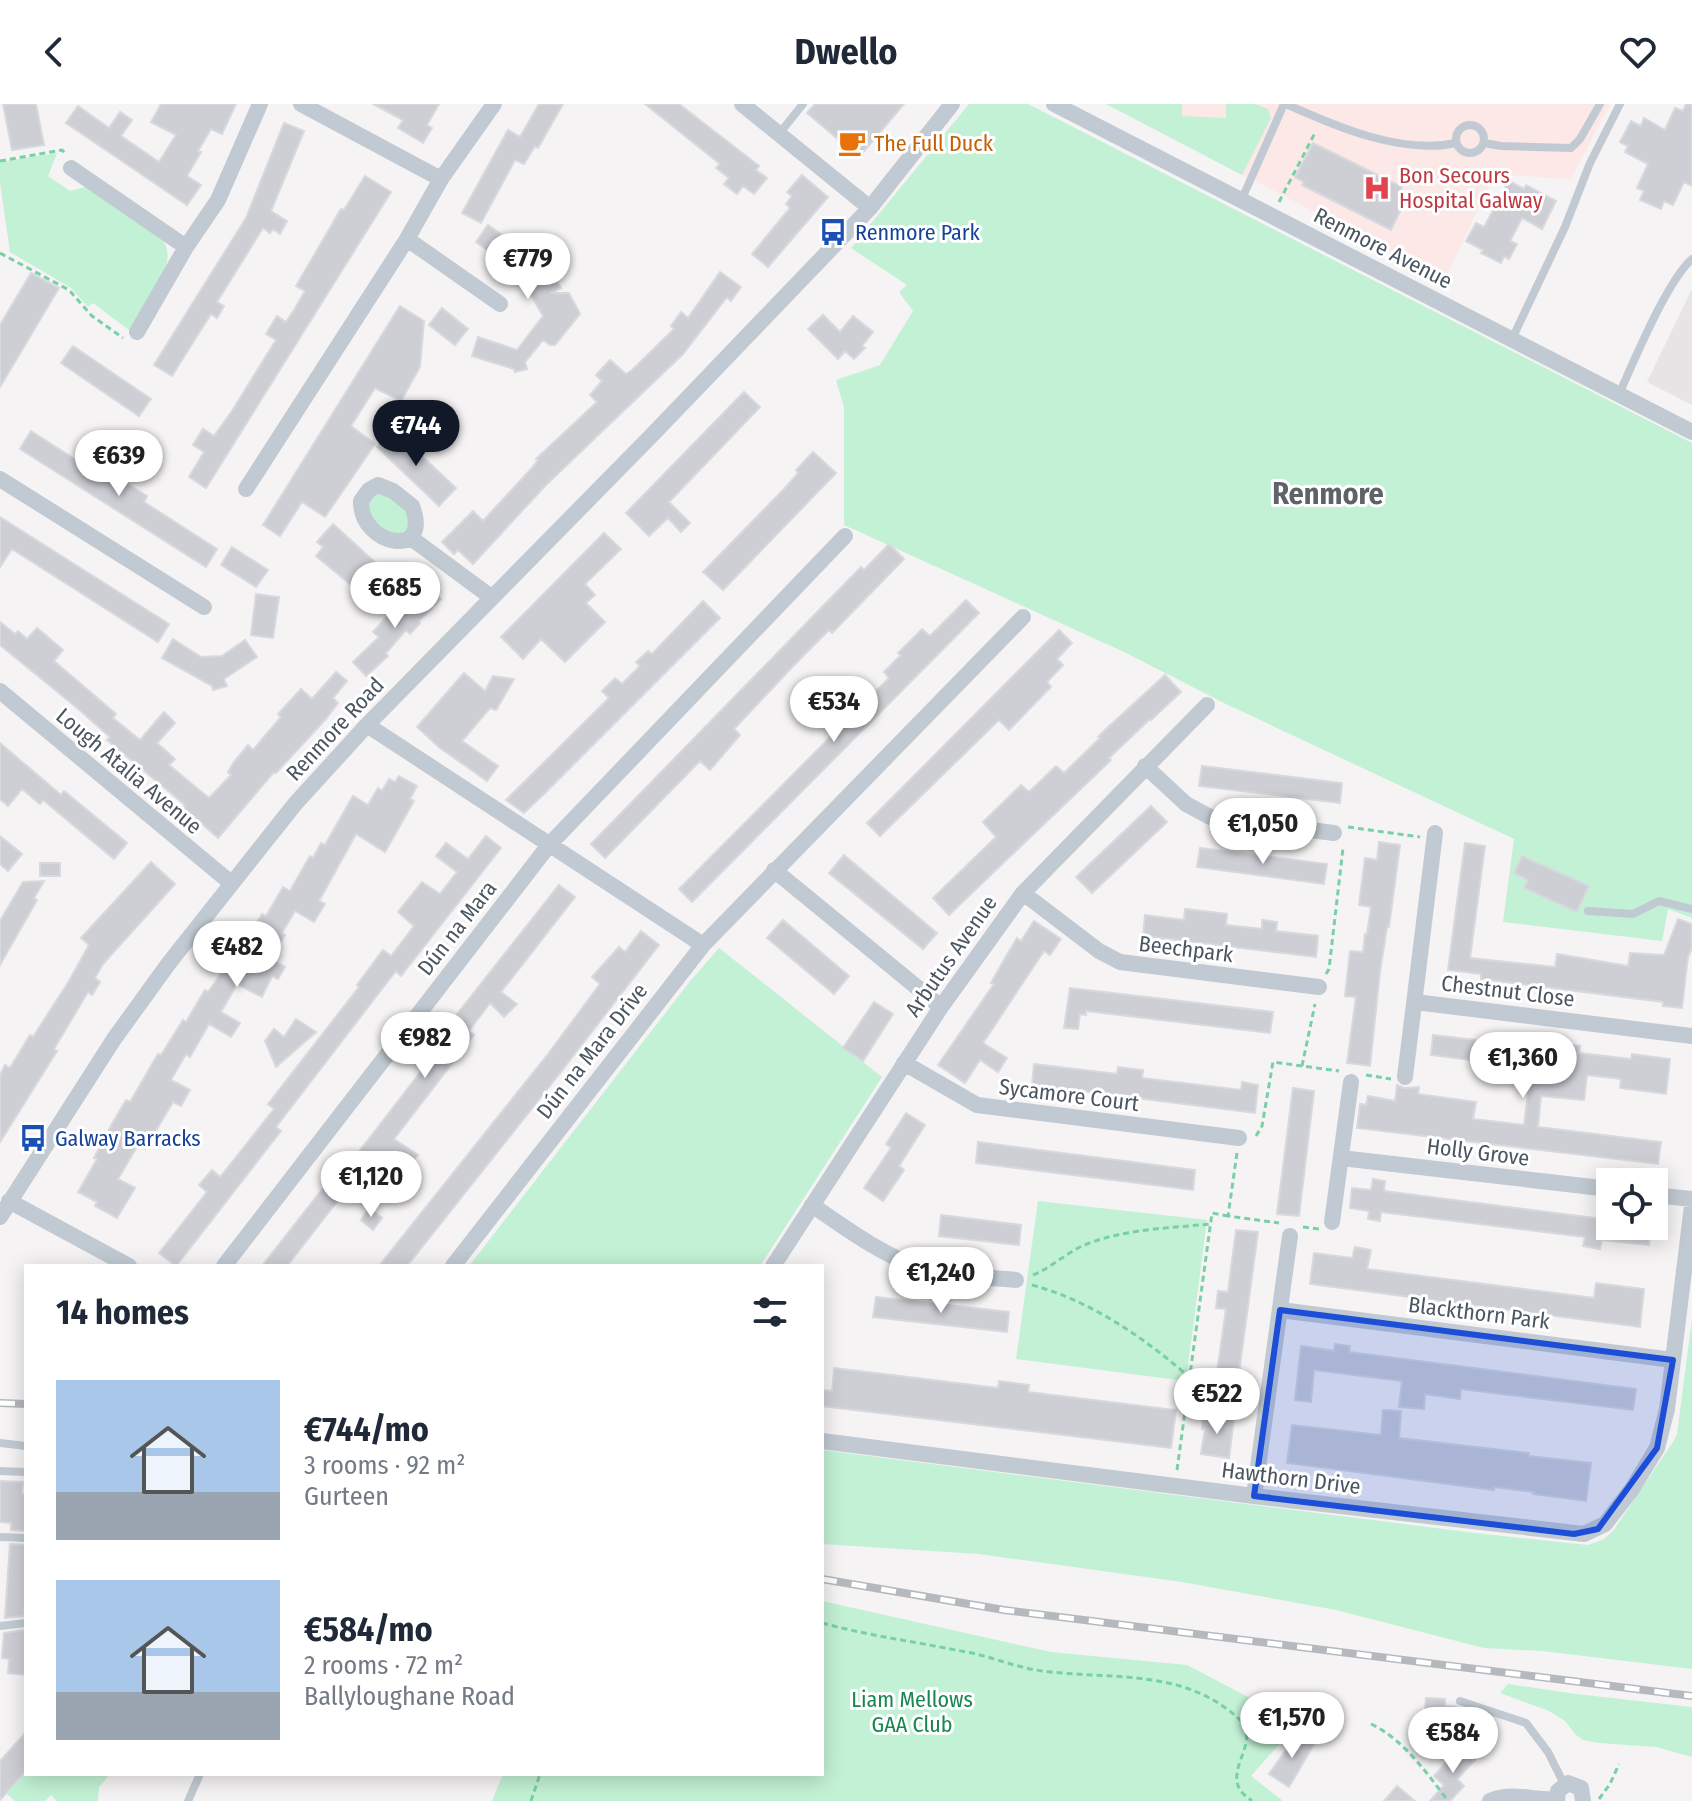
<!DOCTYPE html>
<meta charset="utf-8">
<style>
:root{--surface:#fff;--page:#f2f2f3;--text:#1f2937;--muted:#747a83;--accent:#111827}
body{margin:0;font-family:"Fira Sans Condensed",sans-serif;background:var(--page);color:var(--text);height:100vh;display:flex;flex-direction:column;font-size:30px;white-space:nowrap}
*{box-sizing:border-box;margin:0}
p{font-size:26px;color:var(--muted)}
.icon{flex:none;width:44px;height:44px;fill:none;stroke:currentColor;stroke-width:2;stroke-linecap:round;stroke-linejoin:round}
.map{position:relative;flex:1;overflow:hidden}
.sheet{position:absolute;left:24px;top:1160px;width:800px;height:512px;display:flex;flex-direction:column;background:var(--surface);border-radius:0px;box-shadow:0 4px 20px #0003}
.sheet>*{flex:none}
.tools{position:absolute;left:1596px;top:1064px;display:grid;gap:16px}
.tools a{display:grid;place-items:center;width:72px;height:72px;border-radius:0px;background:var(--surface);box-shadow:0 4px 20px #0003;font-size:40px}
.price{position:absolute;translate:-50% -68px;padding:0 18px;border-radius:28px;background:#fff;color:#222;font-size:26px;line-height:52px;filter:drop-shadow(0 2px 4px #0008)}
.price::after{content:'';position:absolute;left:50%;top:48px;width:24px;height:18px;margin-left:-12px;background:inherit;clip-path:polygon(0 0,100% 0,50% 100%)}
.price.selected{background:var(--accent);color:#fff}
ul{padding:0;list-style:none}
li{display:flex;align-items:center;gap:24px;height:200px;padding:0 32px}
li span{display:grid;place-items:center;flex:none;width:224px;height:160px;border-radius:0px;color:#555}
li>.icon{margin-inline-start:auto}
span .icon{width:96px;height:96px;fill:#fffc;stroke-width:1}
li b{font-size:34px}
h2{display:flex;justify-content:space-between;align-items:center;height:96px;padding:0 32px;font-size:34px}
header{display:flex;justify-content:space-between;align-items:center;height:104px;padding:0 32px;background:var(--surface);font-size:36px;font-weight:700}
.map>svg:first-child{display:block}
.education{fill:#e6e4e5}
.medical{fill:#fce8e6}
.green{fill:#c3f1d5}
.building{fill:#cdcfd5;stroke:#d7d9de;stroke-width:2}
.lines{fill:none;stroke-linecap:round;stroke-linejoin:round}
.path{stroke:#7ad0a6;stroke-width:3;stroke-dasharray:6 4;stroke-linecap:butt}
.lane{stroke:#c1cad2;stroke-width:8}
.street{stroke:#c1cad2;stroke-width:16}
.rail-casing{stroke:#b5b8bd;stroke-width:8}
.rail{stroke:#fff;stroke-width:5;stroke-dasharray:15;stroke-linecap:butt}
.marked{fill:#1d4ed8;fill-opacity:0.2;stroke:#1d4ed8;stroke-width:6;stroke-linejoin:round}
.labels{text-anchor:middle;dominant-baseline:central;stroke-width:6;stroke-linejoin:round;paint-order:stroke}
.food-label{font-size:22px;fill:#c56008;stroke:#fff;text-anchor:start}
.health-label{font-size:22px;fill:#be3a42;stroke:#fff;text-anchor:start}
.transit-label{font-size:22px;fill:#164399;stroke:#fff;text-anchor:start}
.street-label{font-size:22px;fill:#4a5661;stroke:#fff}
.park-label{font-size:22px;fill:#17864f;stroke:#fff}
.district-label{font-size:30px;font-weight:bold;fill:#5f6368;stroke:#fff}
</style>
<header><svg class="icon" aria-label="back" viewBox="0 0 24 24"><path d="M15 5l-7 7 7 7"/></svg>Dwello<svg class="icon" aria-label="heart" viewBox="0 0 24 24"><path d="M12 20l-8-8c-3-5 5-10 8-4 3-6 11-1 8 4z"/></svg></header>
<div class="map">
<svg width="1692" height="1697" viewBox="0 0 1692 1697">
<rect width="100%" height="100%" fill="#f5f3f3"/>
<path class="education" d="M1692,185V301L1647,278Z"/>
<path class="medical" d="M1106,0H1610L1571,75L1494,70L1445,175Z"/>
<path class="green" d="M969,0H1028L1692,339V814L1668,805L1662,837L1503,818L1514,735L1228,601L1122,547L844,421V303L836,276L880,261L913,207L899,188L907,181L851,144Z
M1106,0H1182V12L1226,14V0H1255L1268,5L1271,14L1242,71Z
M57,49L48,72L70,87L85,83L161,134C183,159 143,203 129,226L93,199L88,203L71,184L10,148L0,79V58Z
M375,390H388L408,408L409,424L402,429L389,430L369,412L367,396Z
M719,844L882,973L760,1162H469L691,876Z
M1038,1097L1207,1116L1186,1277L1016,1255Z
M1692,1215V1565L1542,1547L1484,1544L1336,1506L1182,1478L979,1450L822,1440V1346L1475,1429L1588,1441L1604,1435L1613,1427L1673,1338L1677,1330Z
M822,1497L1051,1548L1187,1561L1298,1619L1251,1672L1283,1697H492L503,1670H822Z
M1508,1580L1576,1590L1692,1603V1653L1656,1643L1599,1639L1583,1636L1575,1630L1565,1617L1549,1607L1500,1589Z
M26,1667V1670H110L99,1683L98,1697H57L51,1691L45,1697H15L6,1689Z"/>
<path class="building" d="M3,0H36L44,41L12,46Z
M161,0H236L222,30L211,25L198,47L201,48L187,72L201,81L187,101L66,19L78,2L109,24L120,8L132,16L121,32L159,58L176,31L151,18Z
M373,0H439L427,21L432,24L423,39L398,24L403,16Z
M539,0H563L538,44L535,42L524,60L515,56L481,119L462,109L508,26L520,33Z
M645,0H679L759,62L756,66L767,74L754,90L743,82L737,90L724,80L729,74L716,64L720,60Z
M815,0H904L859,53L807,9Z
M1686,0H1692V82L1684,78L1673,101L1664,97L1661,105L1640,96L1644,87L1637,84L1648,60L1625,48L1628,42L1620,38L1631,17L1641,22L1644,14L1665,26L1675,4L1683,7Z
M284,19L304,27L271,107L287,117L280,130L273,125L270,129L263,124L217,198L224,202L217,214L211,210L172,272L154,261L246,114Z
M1313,39L1402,83L1400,88L1408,91L1391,126L1302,81L1304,78L1295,73Z
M802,71L828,93L768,163L752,150L790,104L786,100L792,92L787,88Z
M365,72L391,88L206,384L189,373L204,348L193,341L203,325L214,332L232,307L276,236L266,230L277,212L286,218L294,206L305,187L296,182L341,105L344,106Z
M1509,77L1524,85L1526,81L1556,97L1542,125L1522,114L1510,137L1517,140L1509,155L1504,152L1501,159L1481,149L1483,146L1466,137L1476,119L1484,123Z
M488,121L523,146L528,136L540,146L561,184L550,189H569L580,210L555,241H550L543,236L525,258L527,265L515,268L514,265L472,252L478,233L517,246L543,212L518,169L476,138Z
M720,168L741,183L731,197L727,193L683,250L546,381L473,460L458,446L454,450L442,438L473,407L483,417L531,365L538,356L536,355L597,298L590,291L602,277L596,271L610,256L626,270L632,266L674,225L671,222L681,208L688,214Z
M31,169L59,184L0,283V221Z
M400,202L424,217L420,263L401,297L375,284L351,322L375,340L325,413L302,398L280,432L263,421Z
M442,204L468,225L455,241L429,221Z
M823,211L840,228L853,212L873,228L862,242L865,244L854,255L845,247L838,255L808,225Z
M73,242L151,295L139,312L61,259Z
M744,288L760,303L669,398L690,419L681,428L668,414L649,432L626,409Z
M393,325L456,384L439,402L377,343Z
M31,327L95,368L99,362L147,392L144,398L217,445L206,463L20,345Z
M813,348L836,369L723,486L703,468L785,384L798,369L796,366Z
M0,413L169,520L158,538L12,445L0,463Z
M333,420L387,469L371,486L356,473L350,480L316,452L323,443L317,438Z
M604,429L621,445L585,480L595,491L586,499L605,518L565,558L541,535L523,555L501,533Z
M889,440L904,455L832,529L829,526L799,556L734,625L740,631L710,666L700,657L605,754L591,740L861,463L864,466Z
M232,443L268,466L256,483L221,461Z
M429,483L441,495L419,517L420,519L410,530L406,526L386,549L388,552L366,572L353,558L379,533L373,528L399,499L406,506Z
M256,490L279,493L273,534L251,531Z
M966,496L979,509L692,798L679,785L876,587L889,574L884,568L901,551L898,549L922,525L930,532Z
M703,497L720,514L544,690L524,709L506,696L609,594L602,587L615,574L622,580L640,562L636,558L648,547L652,550Z
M0,518L15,530L18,527L27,535L37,524L63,546L54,557L116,610L113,614L140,636L164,608L175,619L157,639L175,655L169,661L209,694L231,671L228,668L234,658L248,641L253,646L281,613L278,610L301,585L312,595L336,568L347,577L333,594L338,599L325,616L276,669L274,668L218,734L183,703L185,701L107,636L110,633L76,603L0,541Z
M1059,526L1072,539L1057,555L1063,561L1047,578L1051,583L1009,626L999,616L880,732L867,719Z
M173,535L201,553L222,552L245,536L257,553L224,575L227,582L213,586L212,582L162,554Z
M464,569L485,587L493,572L514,575L496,606L490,604L462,637L498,662L487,677L440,644L417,623Z
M1165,571L1181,588L1151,616L1150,615L1109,654L1111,656L949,811L933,794L996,733L983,718L1021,681L1029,688L1056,662L1064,669L1100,634L1098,633L1105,626Z
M0,639L61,691L64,687L127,739L114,755L43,696L40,700L22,685L8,702L0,695Z
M1202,662L1342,679L1340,699L1199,682Z
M399,672L417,682L410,695L414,697L385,748L356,730L319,797L325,800L314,818L295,807L282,829L285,831L270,855L285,863L278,875L272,872L262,893L237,880L221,908L240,919L231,933L209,920L190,953L186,950L171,976L190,986L181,1002L173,998L145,1045L138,1041L118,1075L135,1084L117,1114L95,1102L97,1098L78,1088L97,1055L94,1054L112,1020L126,996L130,998L158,950L161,951L183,916L186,918L205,886L208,888L218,874L234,845L239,848L262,810L266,812L283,783L290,787L310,752L313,754L321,739L325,741L353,692L368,701L378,684L382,687L389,675L395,678Z
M1151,702L1167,718L1092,789L1076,773Z
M0,732L22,750L8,767L0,760Z
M486,732L501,744L401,872L396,867L375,894L276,1023L281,1027L176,1162L159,1149L207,1088L199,1081L212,1066L220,1073L240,1048L274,1005L268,1000L359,883L357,881L383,846L391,852L414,822L398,808L422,778L440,790L457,768L436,752L446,739L468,755Z
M1379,738L1400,741L1389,823H1387L1380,868L1370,962L1347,959L1356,893L1345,892L1350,847L1363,848L1365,830H1367L1371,803L1359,801L1365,754L1377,756Z
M1465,739L1485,742L1470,854L1555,863L1557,850L1628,862L1630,849L1664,851L1678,815L1692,820V844L1688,853L1682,904L1663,902V898L1481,875V870L1448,866Z
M1200,744L1327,760L1324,780L1197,763Z
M844,751L937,829L923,845L829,769Z
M1522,752L1589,782L1577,808L1524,784L1528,776L1514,769Z
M151,758L175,780L103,860L95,874L100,878L92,891L88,888L54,945L57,947L0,1038V971L5,961L10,964L30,931L33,933L69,877L89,841L81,834Z
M40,759H60V772H40Z
M44,777L34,794L37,796L0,861V817L23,778Z
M559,781L575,793L501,888L517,900L504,913L490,899L469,927L474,931L394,1035L418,1051L406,1066L384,1049L366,1072L361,1067L287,1162H262L338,1065L343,1068L378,1023L462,914L457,910Z
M1185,805L1227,810L1226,821L1262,825V816L1277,818L1276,827L1318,832L1316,853L1143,832L1145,811L1184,816Z
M783,816L849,872L834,890L767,834Z
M1034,817L1061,835L1050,851L1044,847L983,939L1007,954L998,968L980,956L965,979L938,961L994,880L991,879L1008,849L1017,834L1021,837Z
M641,827L659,841L557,973L407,1162H379L548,950L600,880L592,873L619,843L625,848Z
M1070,884L1273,908L1270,929L1086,907V911L1080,910L1078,925L1064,924Z
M874,898L893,910L863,957L843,944Z
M296,915L316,928L276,963L265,937L274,925L284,933Z
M1433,931L1518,941V935L1534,937V943L1562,947V940L1580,942L1579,949L1631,955L1632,950L1670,955L1666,990L1620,984L1621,975L1587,971L1584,996L1541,992L1538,1023L1661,1038L1658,1060L1357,1024L1360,1000L1366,1001L1368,992L1395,997L1397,981L1404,984L1419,983L1418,990L1476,998L1473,1015L1524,1021L1531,964L1431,951Z
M1034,960L1117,970L1118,963L1143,966L1142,974L1241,986L1242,978L1258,981L1255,1009L1032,981Z
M1293,984L1314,987L1299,1112L1277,1110Z
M906,1009L925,1021L899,1062L904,1066L883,1097L864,1084L891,1044L886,1040Z
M978,1038L1195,1066L1193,1086L976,1059Z
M1373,1075L1385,1077L1384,1087L1610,1116V1122H1651L1649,1141L1602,1136L1600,1145L1583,1142L1585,1133L1381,1108L1380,1117L1368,1115L1369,1107L1350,1104L1352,1084L1371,1086Z
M369,1104L382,1114L373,1126L361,1116Z
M941,1111L1021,1121L1019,1141L939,1132Z
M1236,1126L1258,1128L1236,1291L1214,1289L1226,1205L1216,1204L1218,1187L1228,1188Z
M1355,1143L1371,1146L1367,1165L1594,1194L1596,1179L1644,1185L1640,1223L1310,1180L1314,1149L1352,1154Z
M876,1193L1009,1208L1007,1228L873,1213Z
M1335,1240L1350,1242L1349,1248L1636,1285L1633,1306L1461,1285L1460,1295L1425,1290L1424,1305L1399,1303L1402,1277L1314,1266L1311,1298L1295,1296L1301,1242L1334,1247Z
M834,1264L998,1284L999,1277L1029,1281L1028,1288L1176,1306L1171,1344L822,1302L823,1286L832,1287Z
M1383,1306L1401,1307L1399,1334L1529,1349L1528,1352L1591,1359L1586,1397L1533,1390L1534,1388L1494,1383V1386L1287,1359L1292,1321L1381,1331Z
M1203,1311L1234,1314L1229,1354L1201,1350L1205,1325H1202Z
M0,1377L23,1378L22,1390H26V1427L11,1426V1419L0,1418Z
M10,1440L26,1441V1488L24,1512L5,1514Z
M23,1526L26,1529V1571L8,1569L9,1555L2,1554L4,1529Z
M1426,1594L1445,1595V1602L1455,1603L1454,1619L1424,1617Z
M26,1628V1667L0,1696V1657Z
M1298,1629L1314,1640L1289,1683L1269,1670Z
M1461,1642L1476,1655L1457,1675L1464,1682L1450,1697H1430L1444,1681L1434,1672Z
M1397,1682L1415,1697H1384Z"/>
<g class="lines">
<path class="path" d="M0,57L62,46L66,50
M1279,98L1316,27
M0,149L69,186L92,212L123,234
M1348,723L1420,733
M1326,870L1329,865L1343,744
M1302,962L1315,900
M1366,971L1391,975
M1256,1032L1262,1022L1273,958L1339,967
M1237,1049L1228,1112L1279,1119
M1303,1123L1319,1125
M1033,1171C1053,1163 1068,1147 1087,1140C1125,1125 1170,1124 1210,1120
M1032,1181C1089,1196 1145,1234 1189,1273
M1177,1366L1212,1109L1228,1112
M822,1519C870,1532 917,1538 966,1548C990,1552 1012,1562 1036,1566C1107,1577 1182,1562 1239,1615C1261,1635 1228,1662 1239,1684C1241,1689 1247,1693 1252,1697
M1371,1620C1403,1635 1427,1669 1448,1697
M1599,1695L1610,1680L1619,1660
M531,1697L540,1670"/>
<path class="lane" d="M1286,0C1335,22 1401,51 1456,39
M1456 35a14 14 0 1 1 28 0a14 14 0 1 1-28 0Z
M779,30L803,0
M1484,39L1501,42L1571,44L1580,35L1600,0
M1241,97L1284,0
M1512,235L1565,123L1590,59L1620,0
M1619,290C1634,257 1667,177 1692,155
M1588,807L1633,810L1659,797L1692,805
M0,1339L26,1342
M0,1367L26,1368
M0,1433L26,1434
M0,1522L26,1519
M1460,1597L1526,1619L1548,1648L1564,1680
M188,1697L200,1670"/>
<path class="street" d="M301,0L441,75
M742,0L870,104
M1054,0L1692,328
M71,64L186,143
M407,135L500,200
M137,228L186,143L218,96L260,0
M0,375L204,503
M378,381L393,387L412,402C433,456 360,442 361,397L369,386Z
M246,385L407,135L441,75L494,0
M411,434L491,493
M0,587L231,779
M367,621L703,841
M1145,662L1186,700L1210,713L1334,729
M774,766L941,903
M1023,789L1099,847L1120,858L1319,883
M1415,898L1692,932
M904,959L977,1001L1239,1034
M1405,973L1435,729
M1341,1054L1610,1085
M1654,1091L1692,1095
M9,1097L129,1162
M812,1101C844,1123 886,1154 924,1165C954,1173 986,1173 1016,1176
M0,1113L114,935L169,859L295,700L367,621L653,330L870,104L952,0
M1332,1118L1351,978
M224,1162L549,741L845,432
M453,1162L703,841L1023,513
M773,1162L941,903L1023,789L1207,601
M1280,1206L1673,1256
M822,1337L1254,1392L1584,1430L1605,1420L1632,1385L1657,1344L1667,1305L1692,1102
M1254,1392L1290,1132
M1490,1697C1512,1687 1534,1697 1557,1695
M1557,1697L1558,1687L1568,1679L1581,1684L1583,1697"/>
<g class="rail-casing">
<path id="rail" d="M0,1299L26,1300
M822,1475L1004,1506L1692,1592"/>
</g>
<use href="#rail" class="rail"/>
</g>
<path class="marked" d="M1280,1206L1673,1256L1657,1344L1598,1425L1574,1430L1254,1392Z"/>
<defs>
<g id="cafe-bare" transform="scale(2.16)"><path d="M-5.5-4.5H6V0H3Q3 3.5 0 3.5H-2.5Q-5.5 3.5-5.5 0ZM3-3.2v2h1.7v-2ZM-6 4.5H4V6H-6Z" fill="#e8710a" stroke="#fff" stroke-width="2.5" paint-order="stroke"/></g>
<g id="hospital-bare" transform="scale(2.16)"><path d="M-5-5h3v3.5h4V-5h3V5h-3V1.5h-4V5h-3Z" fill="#e0444e" stroke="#fff" stroke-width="2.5" paint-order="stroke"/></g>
<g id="bus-bare" transform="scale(2.16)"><path d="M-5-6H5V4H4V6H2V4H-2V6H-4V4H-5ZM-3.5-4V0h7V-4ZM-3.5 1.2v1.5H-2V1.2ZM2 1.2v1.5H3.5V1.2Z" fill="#1a4fb4" stroke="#fff" stroke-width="2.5" paint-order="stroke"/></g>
</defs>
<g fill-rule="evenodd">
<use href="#cafe-bare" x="852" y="39"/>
<use href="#hospital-bare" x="1377" y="84"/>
<use href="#bus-bare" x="833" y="128"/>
<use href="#bus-bare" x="33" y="1034"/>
</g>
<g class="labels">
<g class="food-label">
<text x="874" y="39">The Full Duck</text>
</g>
<g class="health-label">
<text x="1399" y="71">Bon Secours<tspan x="1399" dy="25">Hospital Galway</tspan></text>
</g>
<g class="transit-label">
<text x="855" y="128">Renmore Park</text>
<text x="55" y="1034">Galway Barracks</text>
</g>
<g class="street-label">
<text transform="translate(1383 144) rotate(27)">Renmore Avenue</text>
<text transform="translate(335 625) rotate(-47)">Renmore Road</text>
<text transform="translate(129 667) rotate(40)">Lough Atalia Avenue</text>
<text transform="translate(457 824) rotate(-52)">Dún na Mara</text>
<text transform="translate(1186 845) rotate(7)">Beechpark</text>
<text transform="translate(951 852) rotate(-55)">Arbutus Avenue</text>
<text transform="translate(1508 887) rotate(7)">Chestnut Close</text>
<text transform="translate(592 947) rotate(-52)">Dún na Mara Drive</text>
<text transform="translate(1069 991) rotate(7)">Sycamore Court</text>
<text transform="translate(1478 1048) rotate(7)">Holly Grove</text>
<text transform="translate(1479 1209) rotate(7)">Blackthorn Park</text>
<text transform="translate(1291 1374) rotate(7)">Hawthorn Drive</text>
</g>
<g class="park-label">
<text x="912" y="1595">Liam Mellows<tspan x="912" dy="25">GAA Club</tspan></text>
</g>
<g class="district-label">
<text x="1328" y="390">Renmore</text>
</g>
</g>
</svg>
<div class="tools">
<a><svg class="icon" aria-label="locate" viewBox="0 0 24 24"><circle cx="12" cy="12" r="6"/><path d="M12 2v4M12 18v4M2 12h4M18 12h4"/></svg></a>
</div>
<b class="price" style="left:528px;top:197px">€779</b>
<b class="price selected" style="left:416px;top:364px">€744</b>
<b class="price" style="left:119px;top:394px">€639</b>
<b class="price" style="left:395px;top:526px">€685</b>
<b class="price" style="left:834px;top:640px">€534</b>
<b class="price" style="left:1263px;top:762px">€1,050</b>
<b class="price" style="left:237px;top:885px">€482</b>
<b class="price" style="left:425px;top:976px">€982</b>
<b class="price" style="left:1523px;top:996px">€1,360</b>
<b class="price" style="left:371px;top:1115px">€1,120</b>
<b class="price" style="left:941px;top:1211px">€1,240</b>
<b class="price" style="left:1217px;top:1332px">€522</b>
<b class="price" style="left:1292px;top:1656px">€1,570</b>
<b class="price" style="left:1453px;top:1671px">€584</b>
<section class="sheet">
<h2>14 homes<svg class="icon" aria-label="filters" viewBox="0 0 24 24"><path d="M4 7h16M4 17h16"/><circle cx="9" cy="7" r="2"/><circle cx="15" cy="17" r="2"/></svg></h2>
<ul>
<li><span style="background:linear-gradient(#a9c7e8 70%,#9aa5b1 0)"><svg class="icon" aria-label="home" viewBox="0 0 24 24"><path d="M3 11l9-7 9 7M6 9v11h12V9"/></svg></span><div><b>€744/mo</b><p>3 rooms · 92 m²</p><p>Gurteen</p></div></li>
<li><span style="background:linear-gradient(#a9c7e8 70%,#9aa5b1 0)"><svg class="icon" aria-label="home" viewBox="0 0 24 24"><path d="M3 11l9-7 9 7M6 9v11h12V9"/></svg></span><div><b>€584/mo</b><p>2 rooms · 72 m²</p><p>Ballyloughane Road</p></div></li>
</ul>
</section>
</div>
